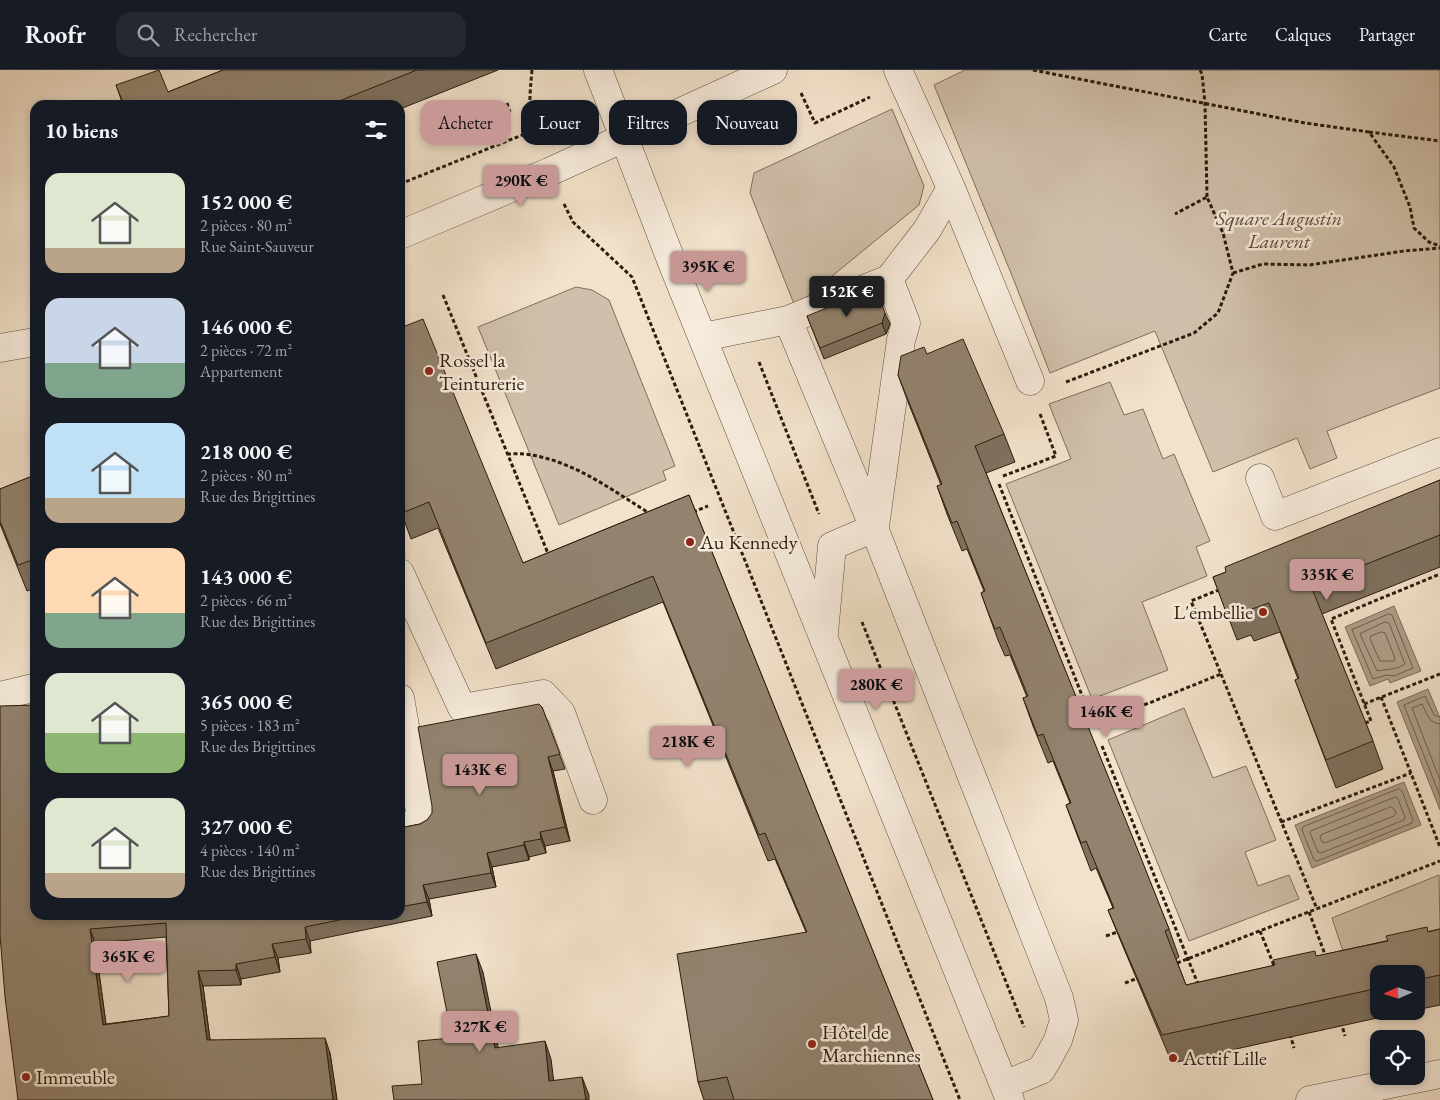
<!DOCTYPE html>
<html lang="fr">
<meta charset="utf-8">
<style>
:root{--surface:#171b24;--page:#242831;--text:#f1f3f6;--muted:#9ea1a6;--line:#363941;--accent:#c59692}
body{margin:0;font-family:"EB Garamond",serif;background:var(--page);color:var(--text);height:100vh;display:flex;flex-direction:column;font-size:19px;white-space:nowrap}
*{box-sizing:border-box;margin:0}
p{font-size:16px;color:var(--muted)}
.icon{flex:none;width:28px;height:28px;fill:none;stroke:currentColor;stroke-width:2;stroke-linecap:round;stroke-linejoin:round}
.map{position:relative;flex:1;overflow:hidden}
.panel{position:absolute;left:30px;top:30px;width:375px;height:820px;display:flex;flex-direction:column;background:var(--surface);border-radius:15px;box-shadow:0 2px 8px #0003}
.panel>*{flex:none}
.hud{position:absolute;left:420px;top:30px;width:475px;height:45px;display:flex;gap:10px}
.needle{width:32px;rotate:267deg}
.controls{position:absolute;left:1370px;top:895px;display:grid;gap:10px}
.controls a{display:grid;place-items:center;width:55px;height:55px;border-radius:10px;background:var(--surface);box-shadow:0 2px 8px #0003;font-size:25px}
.price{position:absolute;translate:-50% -42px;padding:0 11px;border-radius:5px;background:var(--accent);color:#111;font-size:16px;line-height:32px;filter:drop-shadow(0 1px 2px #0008)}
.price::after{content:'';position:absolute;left:50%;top:30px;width:15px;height:11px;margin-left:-8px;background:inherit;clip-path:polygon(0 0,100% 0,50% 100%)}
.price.active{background:#222;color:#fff}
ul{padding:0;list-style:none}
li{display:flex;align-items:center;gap:15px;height:125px;padding:0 15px}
li span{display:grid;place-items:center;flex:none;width:140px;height:100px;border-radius:15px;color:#555}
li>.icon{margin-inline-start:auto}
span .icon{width:60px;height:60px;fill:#fffc;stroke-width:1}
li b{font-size:21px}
h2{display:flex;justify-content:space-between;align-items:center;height:60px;padding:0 15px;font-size:21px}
.tag{padding:0 18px;border-radius:15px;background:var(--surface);box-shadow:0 2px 8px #0003;font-size:18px;line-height:45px}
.tag.active{background:var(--accent);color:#111}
header{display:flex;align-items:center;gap:30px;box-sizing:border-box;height:70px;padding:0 25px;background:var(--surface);border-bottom:1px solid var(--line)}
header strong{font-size:24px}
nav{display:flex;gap:28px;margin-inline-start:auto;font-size:18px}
.search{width:350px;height:45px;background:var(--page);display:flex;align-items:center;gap:12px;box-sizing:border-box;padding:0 18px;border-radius:15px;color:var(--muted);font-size:19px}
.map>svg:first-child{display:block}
.green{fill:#d0c0ab;stroke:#7e6e5c}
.water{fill:#ae9f8a;stroke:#7a6b58}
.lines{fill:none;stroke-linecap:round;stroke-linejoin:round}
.shore{stroke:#6c5e4b;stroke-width:1}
.minor-casing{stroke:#5d4e3c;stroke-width:29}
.path{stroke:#2b1c0c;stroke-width:3;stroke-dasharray:4 2.5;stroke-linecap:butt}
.minor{stroke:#f7ecdd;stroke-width:28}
.wall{fill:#7e715f;stroke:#2b1c0c;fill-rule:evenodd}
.shaded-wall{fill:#665c4e;stroke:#2b1c0c}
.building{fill:#92836f;stroke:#2b1c0c;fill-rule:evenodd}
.poi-dot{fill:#8f2418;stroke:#f7ecdd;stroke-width:2}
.labels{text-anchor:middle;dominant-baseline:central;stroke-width:5;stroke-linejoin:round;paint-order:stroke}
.park-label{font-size:20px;font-style:italic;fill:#5d4d3c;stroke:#f7ecdd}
.poi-label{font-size:20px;fill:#2b1c0c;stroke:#f7ecdd;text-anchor:start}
</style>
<header>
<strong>Roofr</strong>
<div class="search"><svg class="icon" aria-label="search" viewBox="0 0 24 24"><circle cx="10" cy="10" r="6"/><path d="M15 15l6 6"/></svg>Rechercher</div>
<nav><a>Carte</a><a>Calques</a><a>Partager</a></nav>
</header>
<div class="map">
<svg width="1440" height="1030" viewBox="0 0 1440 1030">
<rect width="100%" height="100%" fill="#f2e2cb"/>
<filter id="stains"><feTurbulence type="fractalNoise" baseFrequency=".004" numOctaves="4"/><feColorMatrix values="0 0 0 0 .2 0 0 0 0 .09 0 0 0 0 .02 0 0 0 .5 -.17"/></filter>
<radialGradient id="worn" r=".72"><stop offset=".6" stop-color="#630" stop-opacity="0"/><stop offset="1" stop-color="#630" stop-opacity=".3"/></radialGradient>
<path class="green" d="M965,0H1440V318L1327,361L1337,388L1310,399L1297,368L1213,402L1155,261L1050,303L1013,208L934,15Z
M892,39L924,116L919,135L804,229L794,234L750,123L754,103Z
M576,217L592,220L609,230L675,396L663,401L666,410L559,455L478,257Z
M1110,312L1124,345L1143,339L1163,389L1174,384L1210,471L1196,477L1207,506L1142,532L1168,600L1092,629L1006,414L1071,389L1049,334Z
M1184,638L1213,708L1246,696L1276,770L1245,782L1258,816L1289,805L1299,829L1189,871L1108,670Z
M1439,805L1440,863L1344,884L1332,848Z"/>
<path class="water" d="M1394,536L1421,601L1390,613L1388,609L1370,616L1345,557Z
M1428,619L1440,648V740L1397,632Z
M1404,712L1421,755L1312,798L1295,755Z"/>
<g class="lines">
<path class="shore" d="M1389,544L1392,545L1413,598L1394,606L1387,605L1373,609L1352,560Z
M1385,552L1389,553L1405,594C1397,600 1387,599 1377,601L1360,564Z
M1382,562L1385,563L1395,588L1394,591H1380L1370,569L1371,566Z
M1440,647L1434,645L1425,626L1404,635L1440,726
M1440,654C1428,653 1427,643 1422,634L1412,638L1440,710
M1399,719L1402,721L1413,750L1412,753L1317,791L1314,790L1302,760L1303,757Z
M1396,727L1398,729L1405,747L1404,750L1321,783L1318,782L1310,763L1311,761Z
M1391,737L1394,739L1396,743L1394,746L1325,773L1322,772L1320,767L1321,765Z"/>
<g class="minor-casing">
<path id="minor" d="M598,0L673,195L1010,1030
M951,118L1030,311
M400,165L549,102L773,0
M788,250L889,209
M703,267L788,250L874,458L1059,928L1064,950L1058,970L1047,990L1041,1000L1004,1015
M0,278L35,272
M1260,408L1275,446L1440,382
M875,456L901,270L906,253L889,209L927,160L951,118L898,0
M400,503L462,638L543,624L561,643L593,730
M824,563L832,476L874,458
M0,626L33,618
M400,628L422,753L400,757
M1310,1030L1440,1004"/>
</g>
<path class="path" d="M532,0C530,24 527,45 536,68
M1033,0L1305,53L1369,62L1394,97L1410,137L1414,158L1429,172L1440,176
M1200,0L1202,4L1205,33L1207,127
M801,23L815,53L870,27
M507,33L510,42
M1369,62L1440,71
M400,114L577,43
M564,134L573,152L632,207L960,1030
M1233,203L1263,194L1309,195L1404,181L1440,178
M443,225L549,486
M759,292L819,444
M1066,312L1194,263L1218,243L1233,203L1223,163L1207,127L1175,144
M507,384C515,384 523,383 531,385C575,392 612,420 649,443
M1003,406L1056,386L1040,344
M999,414L1094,656
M693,442L708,436
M862,552L1024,957
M1221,604L1317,839
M1381,627L1440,777
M1364,634L1440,604
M1102,652L1221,604L1191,531L1221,519
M1365,653L1371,651L1331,549L1440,504
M1102,676L1198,914
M1281,752L1411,703
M1309,842L1326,887
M1260,861L1275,898
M1106,866L1120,861
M1177,893L1440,791
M1125,913L1138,908
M1341,952L1345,966
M1290,964L1294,978"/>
<use href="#minor" class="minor"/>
</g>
<path class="wall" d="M223,0H498L400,39V35H123L116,15L168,22Z
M807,246L890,254L886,264L824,289Z
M400,258L523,493L689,425L933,1030H704L698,1012L806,862L775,789L768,791L663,532L496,599L438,458L411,469L401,442H400Z
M927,284L1004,364L1015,392L986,403L1169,859L1179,887L1176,889L1186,915L1440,859V935L1416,940V904H1379V941H1409L1172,993L1119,867L1108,840L1113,838L1096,798L1091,801L1076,762L1066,735L1070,733L1053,691L1048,693L1033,656L1023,628L1027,627L1010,585L1005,586L998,570L981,523L984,521L967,479L962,481L947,444L937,416L941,415L908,332L898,305Z
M35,405V518L27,521L0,454V419Z
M1440,410V497L1322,544L1373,671L1383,699L1336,718L1295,610L1298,609L1280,562L1254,571L1251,565L1237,570L1213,507L1226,502Z
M542,637L565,699L553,701L570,771L545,776L546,783L529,787V790L492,797L496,817L429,829L432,846L310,871L311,883L278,888L280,902L241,909V915L203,916L210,970L330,983L337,1030H18L35,845H400V758L420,754L427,750ZM166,867L169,946L106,954L95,873Z
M400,718L404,740L400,742Z"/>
<path class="shaded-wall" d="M885,243L890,254L886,264L882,253Z
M548,687L553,701L570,771L565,757Z
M400,718L404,740L400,730Z
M540,762L545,776L546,783L541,769Z
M524,772L529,787V790L524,775Z
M487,783L492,797L496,817L491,803Z
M423,815L429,829L432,846L427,832Z
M305,857L310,871L311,883L306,869Z
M90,859L95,873L108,969L103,955Z
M272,874L278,888L280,902L275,887Z
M476,884L483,902L502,996L495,978Z
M236,894L241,909V915L236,900Z
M198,901L203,916L212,985L207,970Z
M325,968L330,983L337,1030H333Z
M545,971L551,989L556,1029L549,1011Z
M582,1007L589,1025V1030H586Z"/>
<path class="building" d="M159,0L168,22L223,0H417L329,35H124L116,15Z
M876,218L885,243L882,253L820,278L807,246Z
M423,249L523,493L689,425L933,1030H734L727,1007L698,1012L677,884L807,862L765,763L759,765L653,506L486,573L429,432L402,443L400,439V258Z
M963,269L1004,364L975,376L1141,788L1169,859L1165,861L1186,915L1275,895L1273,890L1315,881L1316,886L1388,871L1386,866L1427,857L1428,862L1440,859V905L1416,910V904H1379V918L1162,965L1108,840L1114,838L1086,771L1081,773L1066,735L1071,733L1043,664L1038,666L1023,628L1028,626L1000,557L995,559L988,542L981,523L985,521L957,451L952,453L937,416L942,414L898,305L901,286L924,277L927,284Z
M35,405V489L18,495L0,451V419Z
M1440,410V465L1311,516L1373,671L1326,690L1295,610L1299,608L1269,533L1243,542L1241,536L1226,542L1213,507L1226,502L1225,497Z
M539,634L542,637L560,684L548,687L565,757L540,762L541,769L524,772V775L487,783L491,803L423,815L427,832L400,837V758L420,754L427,750L432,743V736L418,657Z
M35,635V845H363L305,857L306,869L272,874L275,887L236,894V900L198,901L207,970L325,968L333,1030H18L5,927L0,865V636ZM166,853L169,946L103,955L90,859Z
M476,884L495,978L545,971L549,1011L582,1007L586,1030H394L392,1016L422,1014L418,971L452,968L437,892Z"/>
<g class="poi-dot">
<circle cx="429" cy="301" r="5"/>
<circle cx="690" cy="472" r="5"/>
<circle cx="1263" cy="542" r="5"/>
<circle cx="812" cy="974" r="5"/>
<circle cx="1173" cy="988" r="5"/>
<circle cx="26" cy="1007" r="5"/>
</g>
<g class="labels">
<g class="park-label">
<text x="1279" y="148">Square Augustin<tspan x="1279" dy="23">Laurent</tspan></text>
</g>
<g class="poi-label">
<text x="439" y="290">Rossel la<tspan x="439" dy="23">Teinturerie</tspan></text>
<text x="700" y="472">Au Kennedy</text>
<text x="1253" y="542" text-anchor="end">L'embellie</text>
<text x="822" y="962">Hôtel de<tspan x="822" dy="23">Marchiennes</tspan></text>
<text x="1183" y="988">Acttif Lille</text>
<text x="36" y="1007">Immeuble</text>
</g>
</g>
<rect width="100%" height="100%" filter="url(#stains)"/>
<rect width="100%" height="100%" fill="url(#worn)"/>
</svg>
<div class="controls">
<a><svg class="needle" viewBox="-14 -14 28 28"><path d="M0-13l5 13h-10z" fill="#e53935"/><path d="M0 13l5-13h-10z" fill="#9ea1a6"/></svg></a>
<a><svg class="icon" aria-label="locate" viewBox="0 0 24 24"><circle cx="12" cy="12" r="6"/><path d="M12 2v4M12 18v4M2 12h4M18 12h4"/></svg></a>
</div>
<b class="price" style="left:521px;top:137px">290K €</b>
<b class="price" style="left:708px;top:223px">395K €</b>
<b class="price active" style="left:847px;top:248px">152K €</b>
<b class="price" style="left:1327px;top:531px">335K €</b>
<b class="price" style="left:876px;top:641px">280K €</b>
<b class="price" style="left:1106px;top:668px">146K €</b>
<b class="price" style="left:688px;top:698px">218K €</b>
<b class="price" style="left:480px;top:726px">143K €</b>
<b class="price" style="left:128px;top:913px">365K €</b>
<b class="price" style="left:480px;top:983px">327K €</b>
<div class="hud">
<a class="tag active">Acheter</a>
<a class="tag">Louer</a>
<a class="tag">Filtres</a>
<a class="tag">Nouveau</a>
</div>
<section class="panel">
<h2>10 biens<svg class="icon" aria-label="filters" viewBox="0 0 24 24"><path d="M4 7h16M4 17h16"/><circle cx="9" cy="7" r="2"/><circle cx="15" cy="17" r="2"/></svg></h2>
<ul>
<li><span style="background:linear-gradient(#dfe7d0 75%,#b9a48a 0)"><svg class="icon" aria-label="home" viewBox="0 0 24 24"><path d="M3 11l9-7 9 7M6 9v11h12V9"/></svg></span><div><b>152 000 €</b><p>2 pièces · 80 m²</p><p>Rue Saint-Sauveur</p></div></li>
<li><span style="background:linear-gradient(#c9d6e8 65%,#7fa58c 0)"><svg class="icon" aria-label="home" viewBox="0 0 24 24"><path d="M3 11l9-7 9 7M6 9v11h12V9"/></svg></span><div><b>146 000 €</b><p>2 pièces · 72 m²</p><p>Appartement</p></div></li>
<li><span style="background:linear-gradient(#bfe0f5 75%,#b9a48a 0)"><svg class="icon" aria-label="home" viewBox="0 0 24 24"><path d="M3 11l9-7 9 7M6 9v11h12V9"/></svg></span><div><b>218 000 €</b><p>2 pièces · 80 m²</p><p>Rue des Brigittines</p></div></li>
<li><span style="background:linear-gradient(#ffd9b3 65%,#7fa58c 0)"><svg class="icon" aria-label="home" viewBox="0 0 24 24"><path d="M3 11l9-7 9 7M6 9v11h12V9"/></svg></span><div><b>143 000 €</b><p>2 pièces · 66 m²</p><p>Rue des Brigittines</p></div></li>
<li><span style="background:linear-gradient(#dfe7d0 60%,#8fb573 0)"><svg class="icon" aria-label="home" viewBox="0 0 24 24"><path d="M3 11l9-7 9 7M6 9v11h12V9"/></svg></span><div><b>365 000 €</b><p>5 pièces · 183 m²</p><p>Rue des Brigittines</p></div></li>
<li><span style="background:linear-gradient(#dfe7d0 75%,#b9a48a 0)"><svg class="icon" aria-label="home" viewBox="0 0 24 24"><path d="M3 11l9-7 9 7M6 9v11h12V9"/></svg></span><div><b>327 000 €</b><p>4 pièces · 140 m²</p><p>Rue des Brigittines</p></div></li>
</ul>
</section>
</div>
